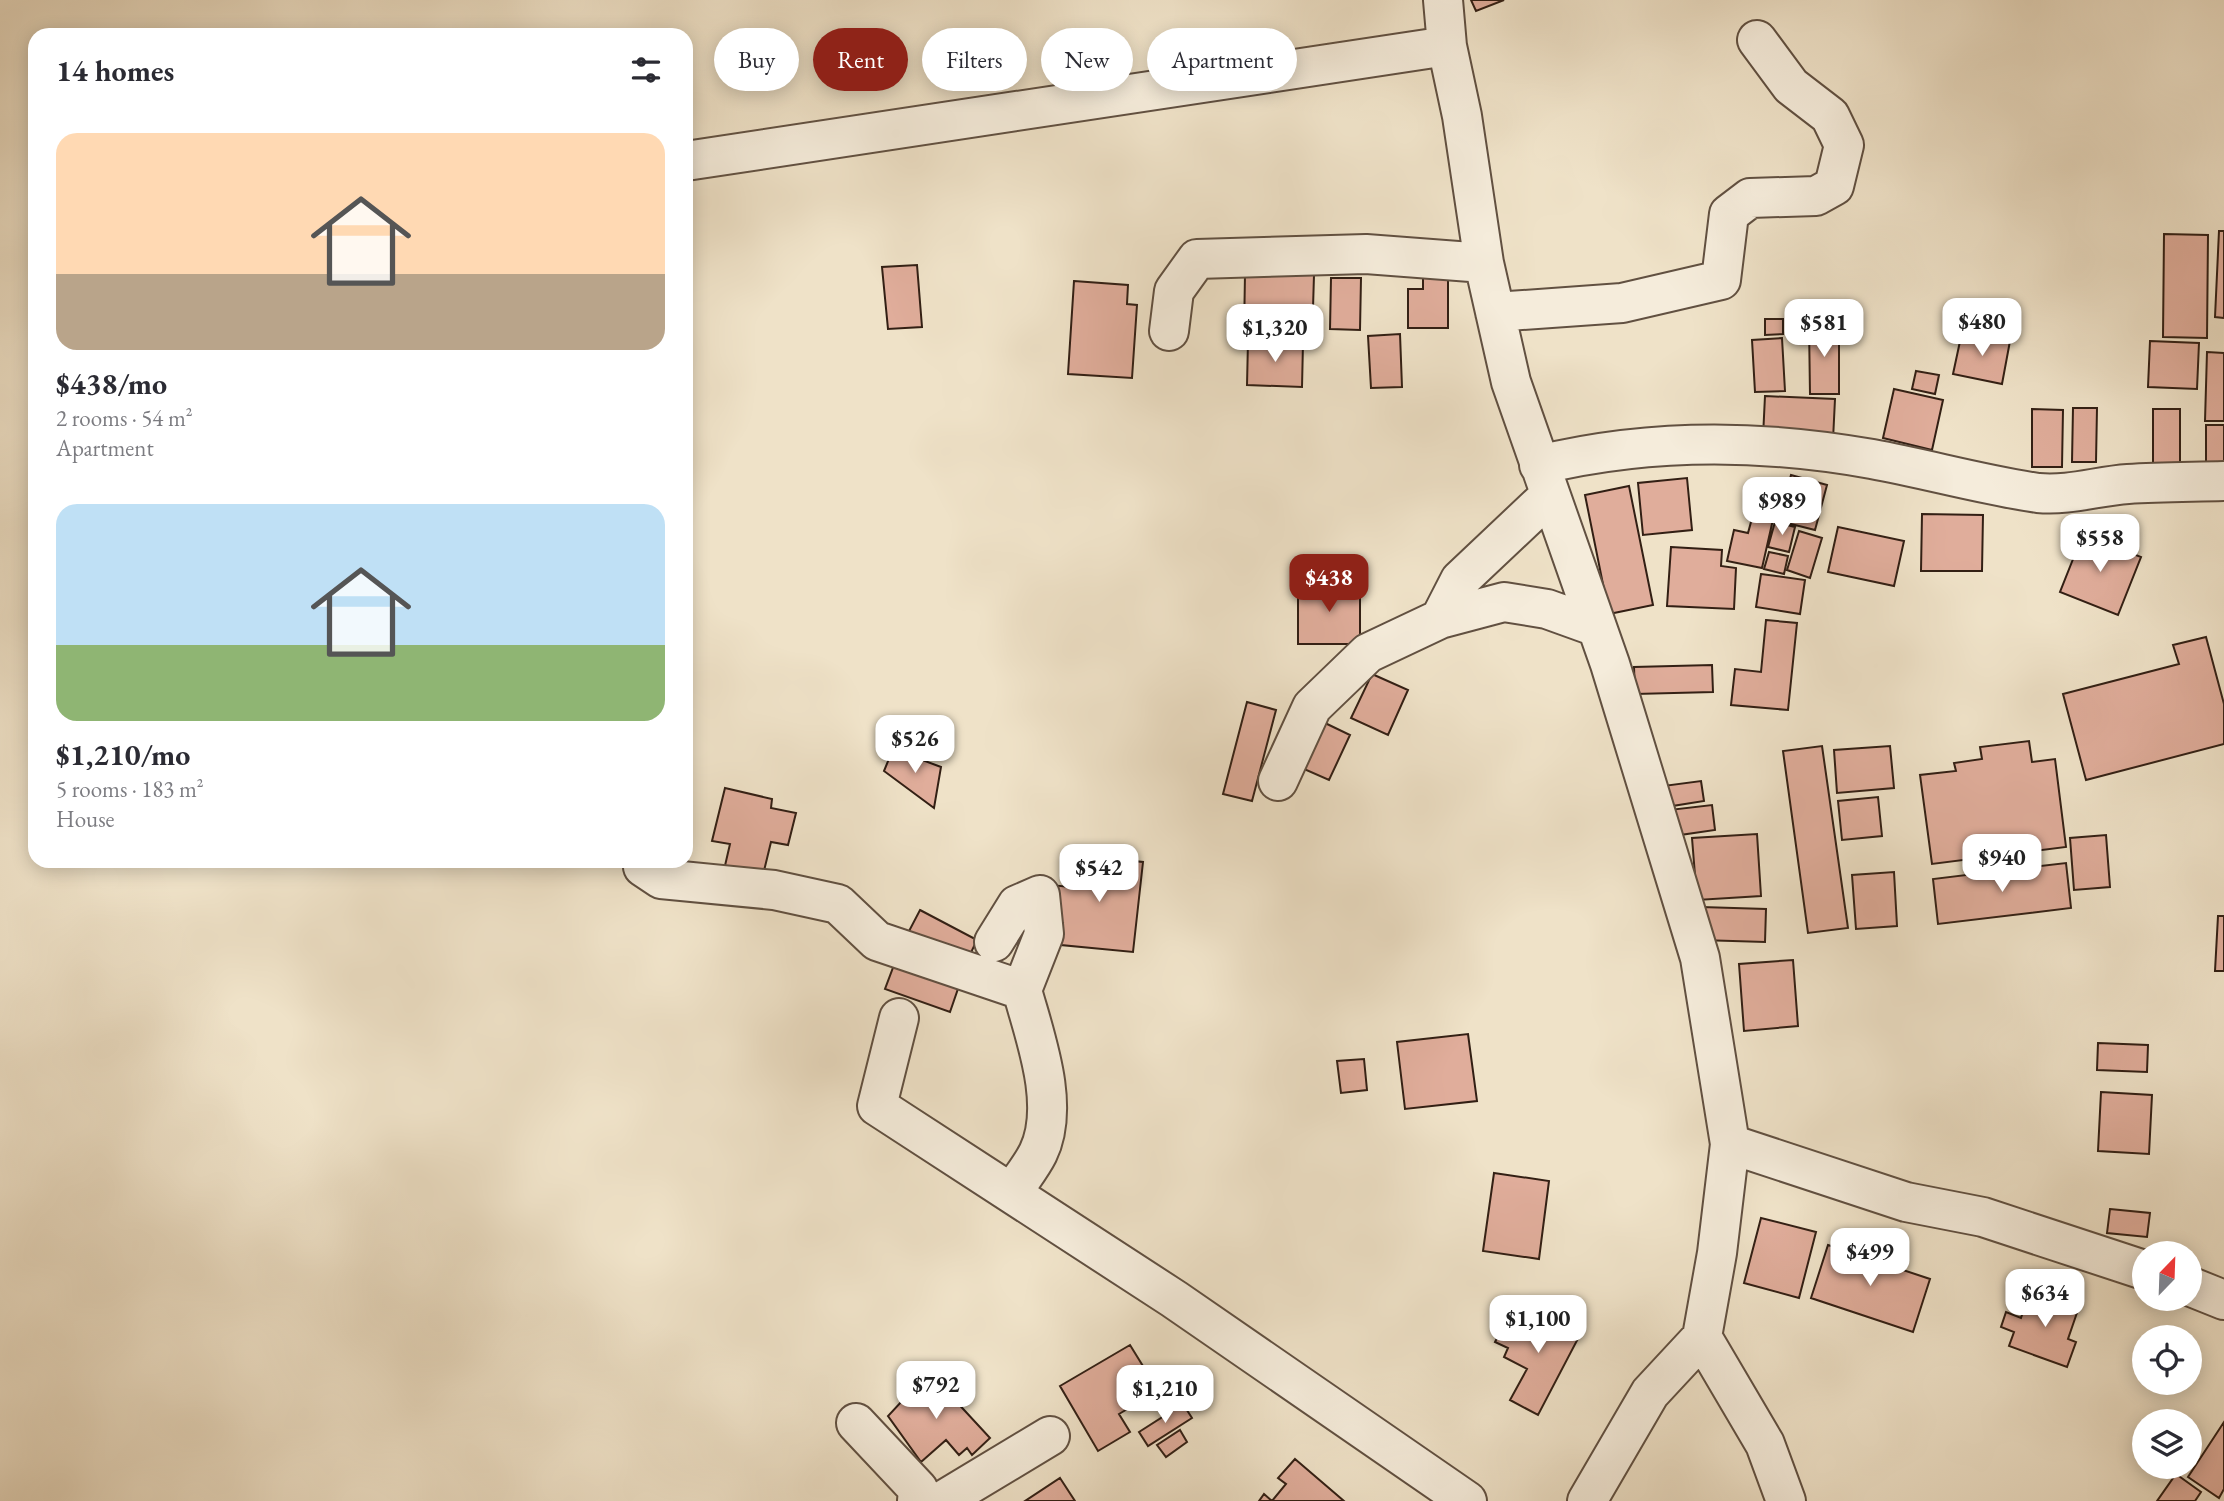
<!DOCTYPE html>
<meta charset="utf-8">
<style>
:root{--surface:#fff;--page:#f2f2f3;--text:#2b2b33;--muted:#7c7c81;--accent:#8f2418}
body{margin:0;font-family:"EB Garamond",serif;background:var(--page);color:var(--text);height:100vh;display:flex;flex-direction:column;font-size:26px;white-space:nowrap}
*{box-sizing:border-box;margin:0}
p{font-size:23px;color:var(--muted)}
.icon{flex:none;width:38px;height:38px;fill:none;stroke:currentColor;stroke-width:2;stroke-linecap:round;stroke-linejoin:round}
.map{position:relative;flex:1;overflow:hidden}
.drawer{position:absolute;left:28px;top:28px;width:665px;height:840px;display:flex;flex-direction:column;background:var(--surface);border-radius:21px;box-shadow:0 4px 18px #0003}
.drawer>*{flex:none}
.top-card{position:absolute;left:714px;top:28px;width:665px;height:63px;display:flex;gap:14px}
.needle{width:46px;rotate:23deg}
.buttons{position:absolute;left:2132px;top:1241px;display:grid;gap:14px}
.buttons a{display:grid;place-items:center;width:70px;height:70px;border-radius:50%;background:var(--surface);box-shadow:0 4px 18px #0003;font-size:35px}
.price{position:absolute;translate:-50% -60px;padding:0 16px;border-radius:14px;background:#fff;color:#222;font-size:23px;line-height:46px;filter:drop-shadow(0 2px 4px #0008)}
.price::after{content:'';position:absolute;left:50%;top:42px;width:21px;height:16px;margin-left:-10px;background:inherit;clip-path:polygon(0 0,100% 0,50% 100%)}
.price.active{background:var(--accent);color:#fff}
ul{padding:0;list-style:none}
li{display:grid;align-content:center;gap:14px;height:371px;padding:0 28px}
li span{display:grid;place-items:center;height:217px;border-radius:21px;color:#555}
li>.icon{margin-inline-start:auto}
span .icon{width:126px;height:126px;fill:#fffc;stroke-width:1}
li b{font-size:30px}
h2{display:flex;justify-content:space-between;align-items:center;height:84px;padding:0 28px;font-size:30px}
.pill{padding:0 24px;border-radius:32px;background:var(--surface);box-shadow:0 4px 18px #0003;font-size:24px;line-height:63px}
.pill.active{background:var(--accent);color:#fff}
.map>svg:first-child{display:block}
.building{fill:#e0ad9b;stroke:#321f14;stroke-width:2}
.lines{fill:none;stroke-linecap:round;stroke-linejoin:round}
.minor-casing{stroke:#615041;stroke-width:42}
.minor{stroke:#f5ecdb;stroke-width:38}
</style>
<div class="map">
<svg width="2224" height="1501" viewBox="0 0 2224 1501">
<rect width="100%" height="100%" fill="#efe2c8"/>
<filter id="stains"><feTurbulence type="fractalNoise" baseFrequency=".00286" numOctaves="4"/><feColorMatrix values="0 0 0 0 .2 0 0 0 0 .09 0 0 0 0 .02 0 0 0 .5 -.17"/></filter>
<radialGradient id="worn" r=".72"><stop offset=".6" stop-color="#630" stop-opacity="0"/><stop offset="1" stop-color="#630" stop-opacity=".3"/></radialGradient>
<path class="building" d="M1471,0H1504L1476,11Z
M2219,231H2224V318L2215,317Z
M2164,234L2208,235L2207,338L2163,337Z
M917,265L922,327L888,329L882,267Z
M1245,274L1314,275L1313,308L1271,307V334H1244Z
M1423,274H1448V328H1408V289H1423Z
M1331,278H1361L1360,330L1330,329Z
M1074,281L1128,285L1127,304L1137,305L1132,378L1068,374Z
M1765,319H1783V334L1765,335Z
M1809,324H1839V394H1810Z
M1962,332L2010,341L2002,384L1953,374Z
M1400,334L1402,387L1371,388L1368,336Z
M1782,338L1785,391L1755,392L1752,340Z
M1248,341L1303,343L1302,387L1247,385Z
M2150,341L2199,343L2197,389L2148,387Z
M2207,352L2224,353V421H2205Z
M1916,371L1939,375L1935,394L1912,389Z
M1894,389L1943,400L1932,450L1883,438Z
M1765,396L1835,399L1833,440L1763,437Z
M2073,408H2097L2096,462H2072Z
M2032,409L2063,410L2062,467H2032Z
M2153,409H2180V476H2153Z
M2206,425H2224V478L2206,477Z
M1791,475L1827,485L1815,530L1779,521Z
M1687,478L1692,530L1643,535L1638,483Z
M1629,486L1653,605L1609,614L1585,495Z
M1754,511L1774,515L1762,568L1727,561L1734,530L1748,533Z
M1922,514L1983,515L1982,571H1921Z
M1775,522L1795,527L1789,552L1768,547Z
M1838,527L1904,541L1894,586L1828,572Z
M1799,531L1822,538L1810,578L1787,570Z
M2083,534L2141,557L2118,615L2060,592Z
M1671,547L1722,550L1721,566L1736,568L1734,609L1667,606Z
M1769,552L1788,556L1784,574L1764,569Z
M1761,574L1805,580L1800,614L1756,607Z
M1298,585H1360V644H1298Z
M1766,620L1797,623L1788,710L1731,705L1735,669L1761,672Z
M2206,637L2224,704V744L2086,780L2063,694L2179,664L2173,645Z
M1712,665L1713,692L1635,694L1634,667Z
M1372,674L1408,690L1388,735L1351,718Z
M1247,702L1276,710L1252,801L1223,794Z
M1325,723L1350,735L1329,780L1304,769Z
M2029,741L2032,762L2055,759L2066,847L1932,864L1920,775L1956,771L1954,763L1982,759L1980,747Z
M1822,746L1848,928L1808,933L1783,751Z
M1890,746L1894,788L1837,793L1834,750Z
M893,749L941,767L934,808L884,771Z
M1701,781L1704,801L1666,807L1663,786Z
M725,788L772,799L771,808L796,813L788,845L771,842L762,879L724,870L730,844L712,841Z
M1878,797L1882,836L1842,840L1838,801Z
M1712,805L1715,830L1673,836L1669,810Z
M1757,834L1761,896L1697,900L1692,838Z
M2106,835L2110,887L2074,890L2070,838Z
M1072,855L1143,862L1133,952L1061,945L1063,923L1048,921L1052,885L1069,887Z
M2066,863L2071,908L1938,924L1933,879Z
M1894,872L1897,926L1856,929L1852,875Z
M1701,907L1766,909L1765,942L1700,940Z
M920,910L977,940L966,963L908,933Z
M2218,916H2224V971H2215Z
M897,957L961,980L950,1012L885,989Z
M1793,960L1798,1026L1744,1031L1739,964Z
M1468,1034L1477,1101L1405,1109L1397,1042Z
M2098,1043L2148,1045L2147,1072L2097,1070Z
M1364,1059L1367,1090L1341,1093L1337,1061Z
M2101,1092L2152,1095L2149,1154L2098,1151Z
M1494,1173L1549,1181L1539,1259L1483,1251Z
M2110,1209L2150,1213L2147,1237L2107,1233Z
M1761,1218L1816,1232L1799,1298L1744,1283Z
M1828,1245L1930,1279L1913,1332L1811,1298Z
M2050,1294L2080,1304L2068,1339L2076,1342L2067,1367L2009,1346L2014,1332L2001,1327L2006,1312L2021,1318L2028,1297L2047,1304Z
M1522,1313L1545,1325L1552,1313L1583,1329L1538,1415L1510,1400L1527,1369L1504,1357L1508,1348L1495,1342L1508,1316L1518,1321Z
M1130,1345L1146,1371L1135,1378L1146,1398L1119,1414L1130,1432L1098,1451L1060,1386Z
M929,1372L990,1438L972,1455L967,1448L959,1455L946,1440L921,1462L888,1416Z
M1183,1404L1192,1418L1148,1446L1139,1432Z
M2224,1422V1489L2219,1498L2188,1477Z
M1180,1430L1187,1442L1166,1457L1157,1445Z
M1295,1459L1344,1501H1259L1264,1494L1272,1501L1286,1484L1278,1478Z
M2176,1474L2201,1492L2195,1501H2157Z
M1060,1478L1075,1501H1025Z"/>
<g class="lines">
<g class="minor-casing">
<path id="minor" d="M1443,0L1447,46L1462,116L1484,263L1511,382L1610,664L1700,958L1730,1144L1717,1253L1702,1337L1650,1393L1587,1501
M686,161L1447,46
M1495,312L1622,303L1721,280L1729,214L1750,198L1816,196L1834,186L1844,145L1830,116L1791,86L1757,40
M1169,331L1174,291L1197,259L1366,254L1484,263
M1539,465C1650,438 1760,439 1872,459C1927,469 1983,485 2038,493C2069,496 2098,486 2128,484C2160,482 2192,482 2224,481
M1440,619L1504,602L1547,609L1597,627
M1278,781L1312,707L1368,653L1440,619L1460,580L1550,495
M643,867L661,879L774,890L838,904L877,941L1022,990C1035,1037 1061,1106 1038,1153C1031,1167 1020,1180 1012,1193
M994,942L1017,905L1040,895L1044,934L1022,990
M899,1018L877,1106L1174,1299L1467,1501
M1730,1144L1906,1202L1983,1217L2144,1270
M2189,1286L2224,1300
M1702,1337L1765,1444L1786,1501
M856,1423L918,1489L917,1501
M942,1501L1050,1436"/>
</g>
<use href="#minor" class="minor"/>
</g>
<rect width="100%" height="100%" filter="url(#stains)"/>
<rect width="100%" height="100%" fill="url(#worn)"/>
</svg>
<div class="buttons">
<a><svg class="needle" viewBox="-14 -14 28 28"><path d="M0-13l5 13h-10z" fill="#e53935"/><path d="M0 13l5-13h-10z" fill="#7c7c81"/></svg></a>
<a><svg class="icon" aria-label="locate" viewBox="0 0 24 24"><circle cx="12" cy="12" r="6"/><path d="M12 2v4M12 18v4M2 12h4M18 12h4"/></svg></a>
<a><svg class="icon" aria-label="layers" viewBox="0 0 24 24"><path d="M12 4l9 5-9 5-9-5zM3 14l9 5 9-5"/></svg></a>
</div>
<b class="price" style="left:1982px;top:358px">$480</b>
<b class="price" style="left:1824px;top:359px">$581</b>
<b class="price" style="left:1275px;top:364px">$1,320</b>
<b class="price" style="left:1782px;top:537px">$989</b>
<b class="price" style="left:2100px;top:574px">$558</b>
<b class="price active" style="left:1329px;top:614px">$438</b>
<b class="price" style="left:915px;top:775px">$526</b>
<b class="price" style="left:2002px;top:894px">$940</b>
<b class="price" style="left:1099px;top:904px">$542</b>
<b class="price" style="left:1870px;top:1288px">$499</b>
<b class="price" style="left:2045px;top:1329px">$634</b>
<b class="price" style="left:1538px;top:1355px">$1,100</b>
<b class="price" style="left:936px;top:1421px">$792</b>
<b class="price" style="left:1165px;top:1425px">$1,210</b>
<div class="top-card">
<a class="pill">Buy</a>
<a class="pill active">Rent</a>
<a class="pill">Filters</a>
<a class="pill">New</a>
<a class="pill">Apartment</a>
</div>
<section class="drawer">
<h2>14 homes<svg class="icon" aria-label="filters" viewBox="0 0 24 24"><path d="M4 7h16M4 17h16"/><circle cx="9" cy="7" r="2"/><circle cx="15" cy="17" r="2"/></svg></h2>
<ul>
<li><span style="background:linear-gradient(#ffd9b3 65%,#b9a48a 0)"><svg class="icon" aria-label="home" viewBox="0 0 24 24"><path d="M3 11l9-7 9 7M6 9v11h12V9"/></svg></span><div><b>$438/mo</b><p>2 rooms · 54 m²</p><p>Apartment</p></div></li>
<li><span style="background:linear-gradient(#bfe0f5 65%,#8fb573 0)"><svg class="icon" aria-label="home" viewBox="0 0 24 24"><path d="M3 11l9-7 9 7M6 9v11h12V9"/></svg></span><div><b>$1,210/mo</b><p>5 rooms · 183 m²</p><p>House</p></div></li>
</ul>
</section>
</div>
